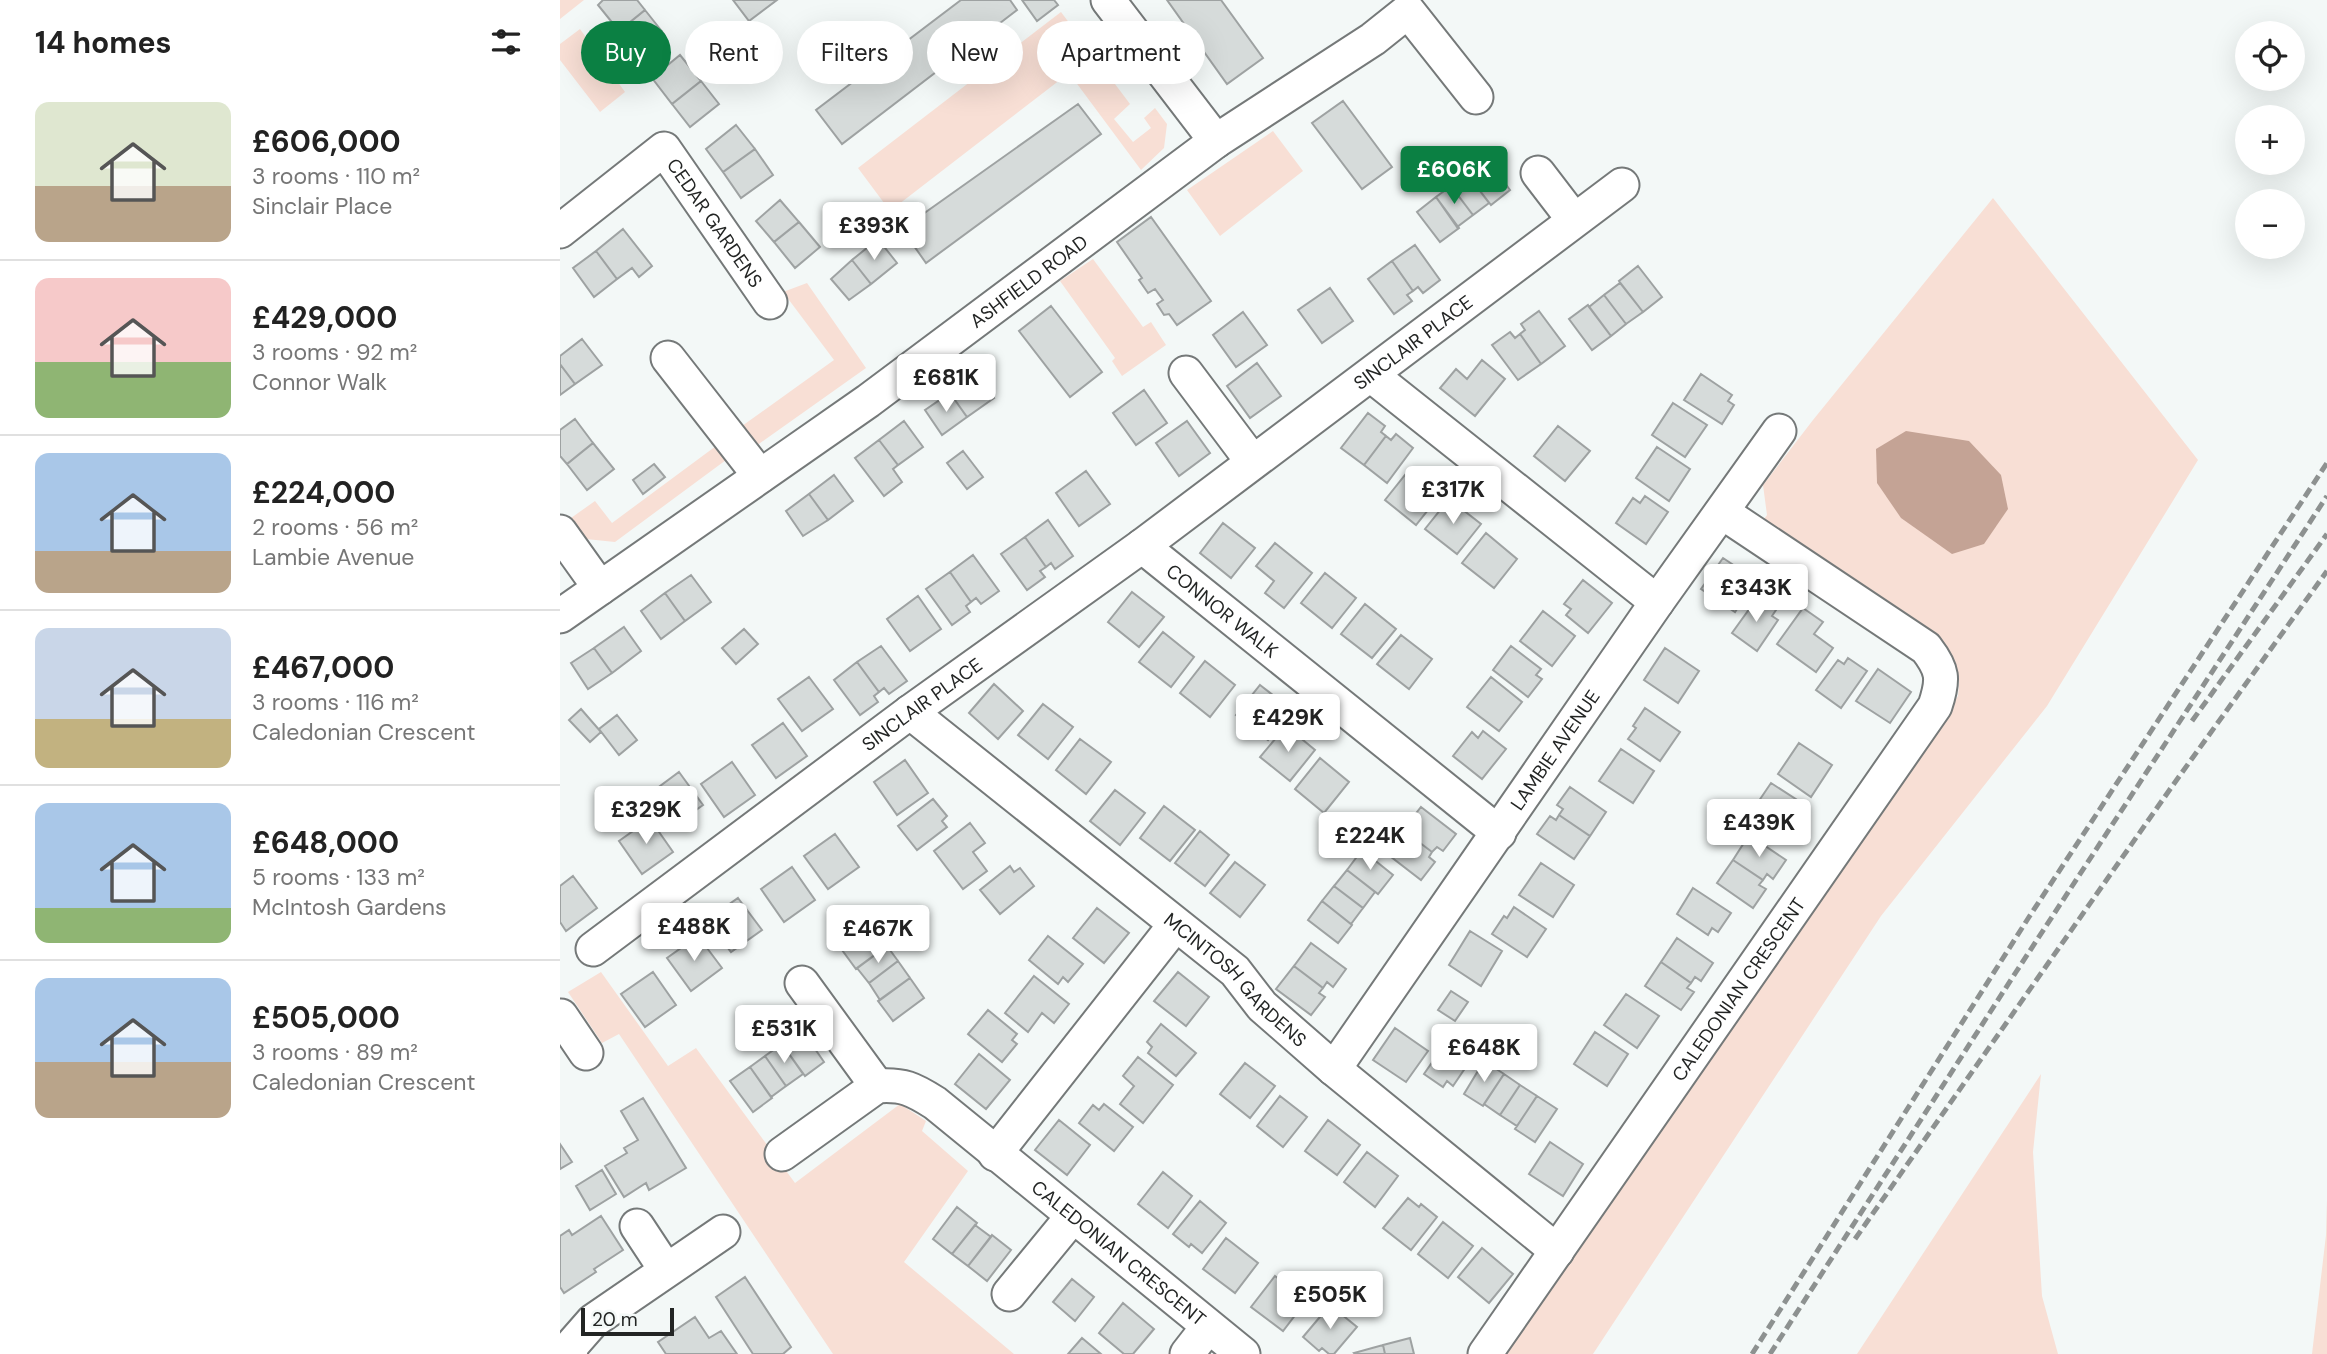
<!DOCTYPE html>
<meta charset="utf-8">
<style>
:root{--surface:#fff;--page:#f6f6f6;--text:#222;--muted:#767676;--line:#e0e0e0;--accent:#0b8043}
body{margin:0;font-family:"DM Sans",sans-serif;background:var(--page);color:var(--text);height:100vh;display:flex;flex-direction:column;font-size:26px;white-space:nowrap}
*{box-sizing:border-box;margin:0}
p{font-size:23px;color:var(--muted)}
.icon{flex:none;width:38px;height:38px;fill:none;stroke:currentColor;stroke-width:2;stroke-linecap:round;stroke-linejoin:round}
.map{position:relative;flex:1;overflow:hidden}
.sheet{display:flex;flex-direction:column;background:var(--surface);width:560px}
.sheet>*{flex:none}
.banner{position:absolute;left:21px;top:21px;width:665px;height:63px;display:flex;gap:14px}
.buttons{position:absolute;left:1675px;top:21px;display:grid;gap:14px}
.buttons a{display:grid;place-items:center;width:70px;height:70px;border-radius:50%;background:var(--surface);box-shadow:0 7px 28px #0002;font-size:35px}
.scale{position:absolute;left:21px;bottom:18px;width:93px;box-sizing:border-box;padding-left:7px;border:4px solid #232524;border-top:0;font-size:19px;line-height:24px;white-space:nowrap;color:#232524;-webkit-text-stroke:5px #f3f8f7;paint-order:stroke}
.price{position:absolute;translate:-50% -60px;padding:0 16px;border-radius:7px;background:#fff;color:#222;font-size:23px;line-height:46px;filter:drop-shadow(0 2px 4px #0008)}
.price::after{content:'';position:absolute;left:50%;top:42px;width:21px;height:16px;margin-left:-10px;background:inherit;clip-path:polygon(0 0,100% 0,50% 100%)}
.price.on{background:var(--accent);color:#fff}
ul{padding:0;list-style:none}
li{display:flex;align-items:center;gap:21px;height:175px;padding:0 35px}
li+li{border-top:2px solid var(--line)}
li span{display:grid;place-items:center;flex:none;width:196px;height:140px;border-radius:14px;color:#555}
li>.icon{margin-inline-start:auto}
span .icon{width:84px;height:84px;fill:#fffc;stroke-width:1}
li b{font-size:30px}
h2{display:flex;justify-content:space-between;align-items:center;height:84px;padding:0 35px;font-size:30px}
.tag{padding:0 24px;border-radius:32px;background:var(--surface);box-shadow:0 7px 28px #0002;font-size:24px;line-height:63px}
.tag.on{background:var(--accent);color:#fff}
main{display:flex;flex:1;min-height:0}
.map>svg:first-child{display:block}
.green{fill:#f8dfd5}
.water{fill:#c4a395}
.building{fill:#d6dbda;stroke:#9ea2a2;stroke-width:2}
.lines{fill:none;stroke-linecap:round;stroke-linejoin:round}
.minor-casing{stroke:#757979;stroke-width:37}
.minor{stroke:#fff;stroke-width:33}
.rail{stroke:#8d9190;stroke-width:5;stroke-dasharray:10 5;stroke-linecap:butt}
.labels{text-anchor:middle;dominant-baseline:central;stroke-width:7;stroke-linejoin:round;paint-order:stroke}
.street-label{font-size:19px;fill:#232524;stroke:#f3f8f7}
</style>
<main>
<section class="sheet">
<h2>14 homes<svg class="icon" aria-label="filters" viewBox="0 0 24 24"><path d="M4 7h16M4 17h16"/><circle cx="9" cy="7" r="2"/><circle cx="15" cy="17" r="2"/></svg></h2>
<ul>
<li><span style="background:linear-gradient(#dfe7d0 60%,#b9a48a 0)"><svg class="icon" aria-label="home" viewBox="0 0 24 24"><path d="M3 11l9-7 9 7M6 9v11h12V9"/></svg></span><div><b>£606,000</b><p>3 rooms · 110 m²</p><p>Sinclair Place</p></div></li>
<li><span style="background:linear-gradient(#f6c9c9 60%,#8fb573 0)"><svg class="icon" aria-label="home" viewBox="0 0 24 24"><path d="M3 11l9-7 9 7M6 9v11h12V9"/></svg></span><div><b>£429,000</b><p>3 rooms · 92 m²</p><p>Connor Walk</p></div></li>
<li><span style="background:linear-gradient(#a9c7e8 70%,#b9a48a 0)"><svg class="icon" aria-label="home" viewBox="0 0 24 24"><path d="M3 11l9-7 9 7M6 9v11h12V9"/></svg></span><div><b>£224,000</b><p>2 rooms · 56 m²</p><p>Lambie Avenue</p></div></li>
<li><span style="background:linear-gradient(#c9d6e8 65%,#c2b280 0)"><svg class="icon" aria-label="home" viewBox="0 0 24 24"><path d="M3 11l9-7 9 7M6 9v11h12V9"/></svg></span><div><b>£467,000</b><p>3 rooms · 116 m²</p><p>Caledonian Crescent</p></div></li>
<li><span style="background:linear-gradient(#a9c7e8 75%,#8fb573 0)"><svg class="icon" aria-label="home" viewBox="0 0 24 24"><path d="M3 11l9-7 9 7M6 9v11h12V9"/></svg></span><div><b>£648,000</b><p>5 rooms · 133 m²</p><p>McIntosh Gardens</p></div></li>
<li><span style="background:linear-gradient(#a9c7e8 60%,#b9a48a 0)"><svg class="icon" aria-label="home" viewBox="0 0 24 24"><path d="M3 11l9-7 9 7M6 9v11h12V9"/></svg></span><div><b>£505,000</b><p>3 rooms · 89 m²</p><p>Caledonian Crescent</p></div></li>
</ul>
</section>
<div class="map">
<svg width="1767" height="1354" viewBox="0 0 1767 1354">
<rect width="100%" height="100%" fill="#f3f8f7"/>
<path class="green" d="M0,0H24L0,19Z
M501,12L570,104L554,119L573,142L591,128L584,118L595,108L607,124L604,148L581,170L509,73L330,211L298,168Z
M20,29L65,92L40,112L0,60V44Z
M713,131L743,171L660,236L627,190Z
M1433,198L1638,460L1487,706L1321,916L1033,1354H944L1398,696C1400,679 1398,668 1390,653L1202,522L1207,515L1203,485L1253,420Z
M533,259L583,327L591,322L606,345L562,376L552,361L555,358L500,281Z
M247,283L306,368L196,446L182,426L274,360L223,292Z
M156,446L166,460L55,542L26,539L11,518L35,501L52,523Z
M41,972L108,1066L136,1048L235,1183L340,1104L366,1121L362,1131L408,1171L344,1262L454,1354H273L59,1034L42,1043L8,992Z
M1481,1074L1473,1152L1482,1296L1498,1354H1297Z
M1767,1200V1354H1752L1766,1235Z"/>
<path class="water" d="M1346,431L1409,441L1441,475L1448,509L1424,544L1392,554L1341,518L1317,483L1316,449Z"/>
<path class="building" d="M43,0H77L85,10L59,31L38,5Z
M173,0H217L189,21Z
M401,0H450L457,10L282,144L256,110Z
M462,0H494L498,5L477,21Z
M607,0H661L703,58L667,84Z
M85,10L104,34L77,56L59,31Z
M120,55L141,81L112,104L92,78Z
M141,81L159,104L130,127L112,104Z
M783,101L832,167L802,189L752,123Z
M518,104L541,134L366,263L342,229Z
M176,125L195,149L163,172L146,149Z
M195,149L213,175L181,198L163,172Z
M927,159L950,190L931,205L907,174Z
M907,174L929,203L913,215L891,186Z
M891,186L913,215L897,227L876,197Z
M876,197L899,228L880,242L857,212Z
M220,200L239,222L214,242L196,221Z
M591,217L651,301L617,325L609,314L604,315L597,304L603,300L595,289L588,293L579,280L582,278L557,242Z
M239,222L260,247L235,268L214,242Z
M63,229L92,266L79,277L72,268L57,279L36,251Z
M318,239L337,263L311,284L292,260Z
M855,245L880,280L863,293L858,287L853,291L832,261Z
M36,251L57,279L34,297L13,268Z
M292,260L311,284L289,300L271,279Z
M832,261L853,291L847,295L852,301L834,314L808,279Z
M1078,266L1102,297L1083,312L1059,281Z
M1060,283L1083,312L1066,324L1044,295Z
M770,288L793,321L762,343L738,310Z
M1044,295L1066,324L1051,336L1029,307Z
M1028,305L1051,336L1032,350L1009,319Z
M491,306L542,372L510,397L459,331Z
M979,311L1005,346L981,364L960,334L965,330L961,324Z
M683,312L707,345L676,367L653,335Z
M950,332L955,338L960,334L981,364L958,380L932,345Z
M22,339L42,365L15,384L0,364V356Z
M922,360L945,379L915,416L880,388L896,369L907,379Z
M697,363L721,396L690,418L667,386Z
M0,364L15,384L0,395Z
M417,374L434,398L407,417L390,393Z
M1141,374L1172,395L1168,401L1174,405L1162,424L1124,400Z
M584,390L607,423L576,445L553,413Z
M390,393L407,417L382,435L365,410Z
M1113,403L1147,425L1125,457L1092,435Z
M808,413L825,426L821,432L826,436L804,465L781,448Z
M15,419L33,443L7,464L0,456V430Z
M344,421L363,447L338,465L319,440Z
M627,421L650,453L619,476L596,443Z
M998,426L1030,451L1005,481L974,456Z
M836,434L853,448L827,483L804,465L826,436L831,440Z
M319,440L338,465L333,469L342,482L324,496L295,458Z
M33,443L54,469L27,490L7,464Z
M1097,447L1130,469L1109,501L1076,478Z
M403,451L423,477L407,489L387,463Z
M94,464L105,477L83,494L73,480Z
M849,470L880,495L856,525L825,500Z
M526,471L550,504L519,526L496,493Z
M274,475L293,501L268,520L249,494Z
M249,494L268,520L243,536L226,511Z
M1085,496L1108,512L1086,544L1056,523L1073,498L1080,503Z
M889,499L921,524L897,554L865,529Z
M488,520L513,556L495,569L491,563L486,567L465,537Z
M663,523L695,548L671,578L640,553Z
M926,533L957,559L934,588L902,563Z
M465,537L486,567L480,571L485,577L467,590L441,554Z
M715,543L752,573L724,608L705,593L714,581L696,566Z
M413,555L439,591L421,604L416,598L411,602L390,572Z
M1163,558L1196,580L1175,612L1141,589Z
M390,572L411,602L406,606L410,612L392,625L366,589Z
M765,573L796,598L772,628L741,603Z
M131,575L151,602L125,621L105,593Z
M1023,580L1052,603L1028,633L1006,615L1011,609L1004,604Z
M572,592L604,617L579,647L548,622Z
M105,593L125,621L101,639L81,611Z
M358,596L381,629L350,651L327,619Z
M1198,597L1216,610L1212,616L1218,620L1197,651L1172,633Z
M805,604L836,629L812,658L781,634Z
M1243,608L1263,622L1254,634L1273,648L1256,672L1217,644Z
M983,611L1015,636L992,666L960,641Z
M64,627L81,651L52,673L34,648Z
M184,629L198,644L176,664L162,648Z
M603,632L634,657L611,687L579,662Z
M841,635L872,659L849,689L817,664Z
M321,646L347,681L329,694L324,688L319,692L297,662Z
M951,646L981,669L976,675L982,679L968,697L933,670Z
M34,648L52,673L28,689L11,663Z
M1105,648L1139,671L1118,703L1084,680Z
M1288,658L1307,671L1281,708L1256,690L1278,660L1284,664Z
M645,661L675,685L650,717L620,693Z
M297,662L319,692L314,696L318,702L300,715L274,680Z
M1318,669L1351,692L1330,723L1296,701Z
M249,677L273,709L242,731L218,699Z
M931,677L962,702L939,731L907,707Z
M434,684L463,711L438,739L409,713Z
M700,685L732,710L708,740L676,715Z
M483,704L513,727L488,759L458,735Z
M1085,708L1120,732L1100,761L1068,739L1076,728L1073,726Z
M21,709L41,732L30,742L9,720Z
M57,715L77,740L59,755L39,729Z
M223,723L247,756L216,778L192,745Z
M726,726L755,750L730,781L700,757Z
M923,731L946,749L922,779L893,756L912,732L918,738Z
M520,739L551,762L526,794L496,770Z
M1239,743L1272,765L1251,797L1218,774Z
M1061,749L1094,771L1073,803L1039,781Z
M760,758L789,782L764,813L735,789Z
M345,760L368,793L337,815L314,782Z
M172,762L195,795L164,817L141,784Z
M119,772L143,805L112,827L88,795Z
M1211,783L1245,805L1224,837L1190,814Z
M1010,787L1046,812L1030,836L999,815L1003,809L997,805Z
M555,790L585,813L560,845L530,821Z
M373,799L387,816L382,821L387,827L357,850L338,826Z
M604,806L635,830L610,861L580,838Z
M861,807L896,834L883,851L877,847L872,852L843,830Z
M999,815L1030,836L1014,859L977,834L990,816L996,820Z
M90,819L113,852L82,874L59,841Z
M410,823L425,843L413,852L427,871L403,889L374,851Z
M843,830L872,852L869,857L875,862L861,880L826,853Z
M640,831L669,855L645,886L615,863Z
M275,834L299,867L268,889L244,856Z
M1189,835L1226,860L1213,879L1207,874L1203,880L1173,860Z
M802,850L833,875L818,894L787,870Z
M1173,860L1203,880L1199,885L1206,889L1193,908L1157,883Z
M675,862L705,885L680,917L650,893Z
M981,863L1014,885L993,917L959,895Z
M450,866L454,872L460,868L474,886L440,914L420,890Z
M232,867L255,900L224,922L201,889Z
M787,870L815,892L803,908L774,886Z
M13,876L37,908L6,931L0,922V886Z
M774,886L803,908L791,924L762,901Z
M1133,888L1171,913L1158,932L1152,928L1148,935L1117,914Z
M178,898L202,930L171,952L147,920Z
M762,901L792,925L778,943L748,920Z
M954,907L986,929L967,957L932,934L944,916L947,918Z
M537,908L569,933L544,963L513,938Z
M313,927L327,946L296,969L282,950Z
M910,931L942,951L921,986L889,965Z
M138,936L162,968L131,991L107,958Z
M488,936L523,964L508,982L503,977L498,984L469,960Z
M1117,938L1153,963L1141,981L1135,977L1131,983L1101,962Z
M751,943L786,969L773,987L767,982L763,988L734,966Z
M327,946L338,961L309,983L297,968Z
M338,961L350,978L320,1000L309,983Z
M1101,962L1131,983L1127,988L1134,992L1121,1010L1085,986Z
M734,966L763,988L759,993L765,997L751,1015L716,989Z
M93,972L116,1005L85,1027L61,994Z
M618,972L649,997L626,1026L594,1001Z
M474,976L509,1004L494,1023L482,1013L468,1032L445,1013Z
M350,978L364,998L333,1021L318,1001Z
M891,991L908,1002L895,1021L878,1010Z
M1066,994L1099,1016L1077,1048L1044,1025Z
M428,1010L457,1034L452,1040L457,1044L442,1062L408,1034Z
M601,1024L636,1053L616,1076L588,1053L592,1047L587,1042Z
M835,1028L868,1051L846,1082L813,1060Z
M242,1030L264,1062L245,1076L222,1044Z
M1035,1032L1068,1054L1047,1086L1014,1064Z
M889,1038L914,1055L893,1086L887,1081L883,1087L864,1074Z
M222,1044L243,1074L226,1086L205,1056Z
M419,1054L450,1080L426,1109L395,1084Z
M205,1056L226,1086L211,1097L190,1067Z
M578,1057L613,1085L583,1123L560,1104L574,1086L563,1076Z
M924,1061L944,1074L923,1106L904,1094Z
M685,1063L715,1086L690,1118L660,1094Z
M190,1067L212,1098L193,1112L170,1081Z
M944,1074L960,1085L940,1115L924,1104Z
M960,1085L977,1096L957,1126L940,1115Z
M720,1096L747,1117L723,1147L697,1126Z
M977,1096L997,1109L975,1142L955,1129Z
M83,1098L126,1168L89,1190L86,1183L64,1197L45,1166L67,1153L64,1148L78,1140L61,1111Z
M544,1104L573,1127L554,1151L519,1123L533,1105L539,1110Z
M499,1120L530,1145L507,1175L475,1150Z
M768,1120L800,1145L777,1175L745,1151Z
M990,1142L1023,1164L1003,1196L969,1174Z
M0,1144L12,1162L0,1169Z
M807,1152L838,1176L815,1207L784,1182Z
M42,1170L56,1194L30,1210L16,1186Z
M603,1172L632,1196L608,1228L578,1204Z
M848,1198L859,1207L861,1204L877,1217L851,1250L823,1228Z
M640,1201L666,1223L642,1253L631,1244L629,1247L613,1234Z
M397,1207L417,1223L392,1254L373,1239Z
M41,1216L63,1250L34,1269L36,1272L4,1293L0,1287V1236L9,1230L12,1235Z
M883,1222L913,1246L888,1278L858,1254Z
M415,1225L431,1237L408,1266L392,1254Z
M432,1235L451,1250L427,1281L408,1266Z
M666,1238L698,1263L675,1293L643,1269Z
M922,1248L953,1274L929,1303L898,1277Z
M715,1276L746,1301L723,1331L691,1307Z
M185,1277L231,1347L223,1354H193L156,1297Z
M512,1279L534,1297L515,1321L493,1302Z
M563,1303L594,1329L573,1354H564L539,1333Z
M770,1305L797,1327L774,1354H769L762,1348L759,1351L743,1337Z
M135,1317L149,1338L161,1331L177,1354H106L98,1342Z
M522,1338L541,1354H508Z
M850,1338L854,1354H825L823,1345Z
M823,1345L825,1354H795L794,1353Z"/>
<g class="lines">
<g class="minor-casing">
<g id="minor">
<path d="M548,0L656,141"/>
<path d="M978,173L1014,220"/>
<path id="s1" d="M0,231L104,149L210,302"/>
<path d="M108,358L200,476"/>
<path d="M626,373L692,461"/>
<path d="M811,375L1097,602"/>
<path d="M0,532L40,588"/>
<path id="s2" d="M582,546L939,833"/>
<path id="s3" d="M0,616L308,401L656,141L813,39L848,11L916,97"/>
<path id="s4" d="M350,712L675,971L702,1006L774,1069L997,1251"/>
<path id="s5" d="M33,949L350,712L582,546L1062,185"/>
<path d="M242,983L317,1086"/>
<path d="M1,1016L26,1053"/>
<path id="s6" d="M774,1069L1097,602L1219,431"/>
<path id="s7" d="M222,1154L317,1086C343,1084 353,1089 375,1103L683,1354"/>
<path d="M435,1154L615,925"/>
<path d="M77,1226L106,1270"/>
<path d="M449,1294L513,1216"/>
<path d="M10,1354L12,1345L33,1321L163,1232"/>
<path d="M627,1354L648,1327"/>
<path id="s8" d="M925,1354L1375,706C1384,679 1383,670 1366,648L1162,512"/>
</g>
</g>
<use href="#minor" class="minor"/>
<path class="rail" d="M1632,721L1767,534
M1295,1239L1613,785L1767,571
M1192,1354L1469,917L1767,463
M1210,1354L1456,972L1767,496"/>
</g>
<g class="labels">
<g class="street-label">
<text stroke="none"><textPath href="#s1" startOffset="222">CEDAR GARDENS</textPath></text>
<text stroke="none"><textPath href="#s3" startOffset="576">ASHFIELD ROAD</textPath></text>
<text stroke="none"><textPath href="#s5" startOffset="1020">SINCLAIR PLACE</textPath></text>
<text stroke="none"><textPath href="#s2" startOffset="103">CONNOR WALK</textPath></text>
<text stroke="none"><textPath href="#s5" startOffset="410">SINCLAIR PLACE</textPath></text>
<text stroke="none"><textPath href="#s6" startOffset="388">LAMBIE AVENUE</textPath></text>
<text stroke="none"><textPath href="#s4" startOffset="422">MCINTOSH GARDENS</textPath></text>
<text stroke="none"><textPath href="#s8" startOffset="444">CALEDONIAN CRESCENT</textPath></text>
<text stroke="none"><textPath href="#s7" startOffset="416">CALEDONIAN CRESCENT</textPath></text>
</g>
</g>
</svg>
<div class="buttons">
<a><svg class="icon" aria-label="locate" viewBox="0 0 24 24"><circle cx="12" cy="12" r="6"/><path d="M12 2v4M12 18v4M2 12h4M18 12h4"/></svg></a>
<a>+</a>
<a>−</a>
</div>
<div class="scale">20 m</div>
<b class="price on" style="left:894px;top:206px">£606K</b>
<b class="price" style="left:314px;top:262px">£393K</b>
<b class="price" style="left:386px;top:414px">£681K</b>
<b class="price" style="left:893px;top:526px">£317K</b>
<b class="price" style="left:1196px;top:624px">£343K</b>
<b class="price" style="left:728px;top:754px">£429K</b>
<b class="price" style="left:86px;top:846px">£329K</b>
<b class="price" style="left:1199px;top:859px">£439K</b>
<b class="price" style="left:810px;top:872px">£224K</b>
<b class="price" style="left:134px;top:963px">£488K</b>
<b class="price" style="left:318px;top:965px">£467K</b>
<b class="price" style="left:224px;top:1065px">£531K</b>
<b class="price" style="left:924px;top:1084px">£648K</b>
<b class="price" style="left:770px;top:1331px">£505K</b>
<div class="banner">
<a class="tag on">Buy</a>
<a class="tag">Rent</a>
<a class="tag">Filters</a>
<a class="tag">New</a>
<a class="tag">Apartment</a>
</div>
</div>
</main>
